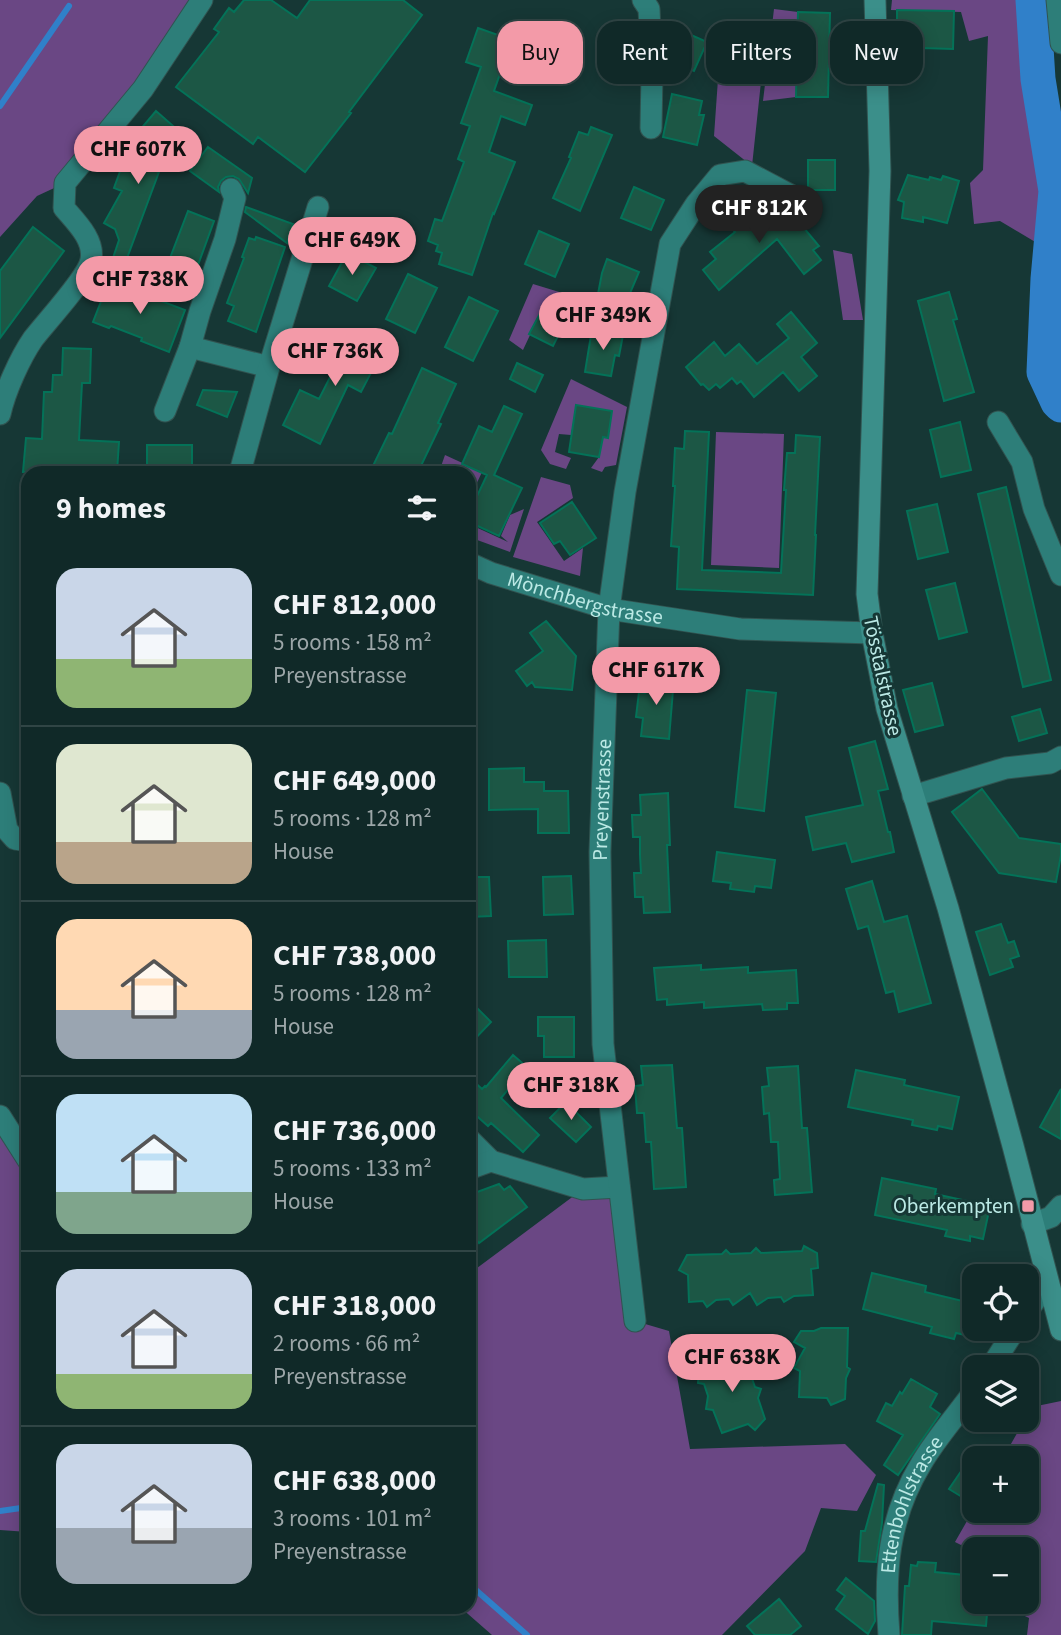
<!DOCTYPE html>
<meta charset="utf-8">
<style>
:root{--surface:#102928;--page:#193130;--text:#f1f3f6;--muted:#9ca6a8;--line:#304545;--accent:#f39aa8}
body{margin:0;font-family:"Source Sans 3",sans-serif;background:var(--page);color:var(--text);height:100vh;display:flex;flex-direction:column;font-size:26px;white-space:nowrap}
*{box-sizing:border-box;margin:0}
p{font-size:23px;color:var(--muted)}
.icon{flex:none;width:38px;height:38px;fill:none;stroke:currentColor;stroke-width:2;stroke-linecap:round;stroke-linejoin:round}
.map{position:relative;flex:1;overflow:hidden}
.drawer{position:absolute;left:21px;top:466px;width:455px;height:1148px;display:flex;flex-direction:column;background:var(--surface);border-radius:21px;box-shadow:0 4px 18px #0003,0 0 0 2px var(--line)}
.drawer>*{flex:none}
.top-card{position:absolute;left:497px;top:21px;width:458px;height:63px;display:flex;gap:14px}
.buttons{position:absolute;left:962px;top:1264px;display:grid;gap:14px}
.buttons a{display:grid;place-items:center;width:77px;height:77px;border-radius:14px;background:var(--surface);box-shadow:0 4px 18px #0003,0 0 0 2px var(--line);font-size:35px}
.price{position:absolute;translate:-50% -60px;padding:0 16px;border-radius:24px;background:var(--accent);color:#111;font-size:23px;line-height:46px;filter:drop-shadow(0 2px 4px #0008)}
.price::after{content:'';position:absolute;left:50%;top:42px;width:21px;height:16px;margin-left:-10px;background:inherit;clip-path:polygon(0 0,100% 0,50% 100%)}
.price.active{background:#222;color:#fff}
ul{padding:0;list-style:none}
li{display:flex;align-items:center;gap:21px;height:175px;padding:0 35px}
li+li{border-top:2px solid var(--line)}
li span{display:grid;place-items:center;flex:none;width:196px;height:140px;border-radius:21px;color:#555}
li>.icon{margin-inline-start:auto}
span .icon{width:84px;height:84px;fill:#fffc;stroke-width:1}
li b{font-size:30px}
h2{display:flex;justify-content:space-between;align-items:center;height:84px;padding:0 35px;font-size:30px}
.pill{padding:0 24px;border-radius:21px;background:var(--surface);box-shadow:0 4px 18px #0003,0 0 0 2px var(--line);font-size:24px;line-height:63px}
.pill.active{background:var(--accent);color:#111}
.map>svg:first-child{display:block}
.green{fill:#6a4784}
.lines{fill:none;stroke-linecap:round;stroke-linejoin:round}
.stream{stroke:#3080c9;stroke-width:6}
.river{stroke:#3080c9;stroke-width:35}
.building{fill:#1c5745;stroke:#047258;stroke-width:2}
.minor-casing{stroke:#315350;stroke-width:23}
.major-casing{stroke:#315350;stroke-width:23}
.minor{stroke:#2d7e79;stroke-width:21}
.major{stroke:#3b8f8a;stroke-width:21}
.poi-dot{fill:#f39aa8;stroke:#163735;stroke-width:2.5}
.labels{text-anchor:middle;dominant-baseline:central;stroke-width:6;stroke-linejoin:round;paint-order:stroke}
.street-label{font-size:21px;fill:#bbe9e5;stroke:#163735}
.poi-label{font-size:21px;fill:#bbe9e5;stroke:#163735;text-anchor:end}
</style>
<div class="map">
<svg width="1061" height="1635" viewBox="0 0 1061 1635">
<rect width="100%" height="100%" fill="#163735"/>
<path class="green" d="M0,0H202L65,183L37,196L0,237Z
M892,0H1045L1061,137V207L1049,210L1042,246L1000,221L974,224L970,183L983,170L988,36L969,41L961,12L891,10Z
M774,9L798,12L796,97L763,101Z
M766,35L752,166L714,136L721,36Z
M833,250L852,254L863,320H843Z
M533,284L592,302L580,325L545,303L523,350L509,340Z
M571,379L627,407L616,465L605,467L602,472L591,468L599,457L603,437L608,438L611,411L576,405L571,435L559,434L555,452L571,458L566,469L550,464L541,450Z
M716,432L784,434L779,568L711,565Z
M445,455L482,472L469,500V472H439Z
M541,477L570,485L573,498L537,522L564,561L583,548L580,576L513,557Z
M524,509L510,552L469,537V524L508,542L501,536L510,515Z
M0,1116L28,1160V1532L0,1530Z
M619,1187L635,1321L669,1331L690,1449L845,1444L876,1475L857,1511L821,1508L805,1551L722,1635H492L460,1607L469,1606V1274L583,1189Z
M1061,1401V1635H1027L1029,1618L1000,1604L999,1601H1027V1549H975V1552L955,1542L975,1507V1510H1027V1458H1003L1025,1419H1027V1415L1032,1407Z"/>
<g class="lines">
<path class="stream" d="M0,106L69,6
M0,1511L28,1507
M469,1584L527,1635"/>
<path class="river" d="M1033,0L1038,79L1056,191L1048,279L1044,372L1058,402L1061,405"/>
</g>
<path class="building" d="M244,0H271L297,18L310,0H403L422,15L349,112L351,113L305,172L258,137L253,144L176,87L219,32L214,29L229,8L234,12Z
M897,10L954,11L953,49L921,48V50H897Z
M798,12L830,13L828,97H796Z
M626,25L636,55L617,62L607,32Z
M478,28L512,40L494,91L532,105L525,125L501,116L489,152L515,162L494,214L493,213L472,275L439,264L442,253L436,251L438,245L428,241L435,219L442,221L464,162L458,159L470,126L461,123L481,67L466,62Z
M682,31L707,42L694,71L669,60Z
M672,94L702,101L699,115H704L697,145L663,137Z
M156,111L180,132L149,169L159,172L120,277L108,273L119,240L115,229L104,223L122,191L114,188L122,166L128,168L139,140L134,137Z
M591,127L612,135L580,211L553,198L571,158L569,157L579,132L588,135Z
M208,147L252,178L248,193L239,179L233,176L226,177L221,181L218,187L219,192L190,171Z
M808,160H835V190H808Z
M908,175L929,180L930,177L941,180L943,176L959,181L947,223L923,217V222L902,218L904,202L898,200Z
M634,187L664,200L651,230L621,218Z
M759,202L768,213L771,211L787,230L798,221L819,246L813,250L821,260L804,274L777,239L719,290L703,270L716,259L710,252L735,232L730,226Z
M246,207L293,224L287,243L245,212Z
M188,211L214,221L194,276L167,266Z
M33,227L64,251L0,338V271Z
M539,231L569,244L555,277L525,264Z
M256,237L285,247L256,332L228,321L234,306L227,303L244,258L242,257L249,238L255,240Z
M347,253L376,268L357,301L329,286Z
M607,259L639,272L625,305L598,294L602,273Z
M408,274L437,288L415,333L386,319Z
M109,281L185,310L169,352L141,341L142,338L111,326L109,328L93,322Z
M949,292L957,319L953,320L974,392L944,401L918,301Z
M469,297L498,311L473,361L445,347Z
M544,306L567,318L553,346L529,334Z
M791,312L817,343L801,357L817,376L799,391L783,372L754,397L741,381L737,384L732,378L720,388L716,384L709,390L703,384L701,385L686,367L714,342L725,356L739,344L757,364L789,338L777,324Z
M592,329L623,335L619,356L615,355L611,376L585,372Z
M354,330L385,346L361,392L348,385L320,444L283,425L300,390L319,399Z
M63,348L91,349L90,383H82L79,440L119,442L117,472H23L26,438L42,439L44,392H52L53,375H62Z
M517,363L543,375L535,392L510,379Z
M422,368L456,384L438,423L441,424L418,472H370L389,433L392,434Z
M203,390L237,392L227,417L197,405Z
M576,405L612,411L608,438L603,437L599,457L569,452Z
M504,406L522,414L494,475L522,488L499,536L469,522V513L487,475L462,464L479,426L492,432Z
M960,422L971,470L941,477L930,430Z
M685,431L709,432L702,570L781,573L786,490H784L787,453H795L796,435L820,437L815,535H816L813,595L677,589L679,547L671,546L675,486H673L675,448L684,449Z
M147,445H192V472H147Z
M1006,487L1051,680L1023,687L978,494Z
M572,502L596,538L570,555L560,541L554,544L540,523Z
M937,504L948,552L918,559L907,511Z
M955,583L967,632L939,639L926,590Z
M546,621L576,656L572,690L535,687L532,682L527,686L516,671L543,651L530,633Z
M647,675L674,678L669,739L641,736L643,718L636,717L639,692L645,693Z
M932,683L943,725L915,732L903,690Z
M747,690L776,693L764,811L735,807Z
M1040,709L1047,733L1019,741L1012,717Z
M875,741L888,789L878,791L888,832H890L894,852L852,862L846,843L813,850L806,817L863,805L849,748Z
M524,768V782H544V791H568L569,833H538V809L489,810V769Z
M982,789L1019,838L1061,844V855L1056,882L999,873L952,812Z
M668,793L670,845H667L670,912L644,913L643,897H635L634,873H641L640,855V837H633L632,815H641L640,795Z
M717,852L775,860L771,888L755,886L754,892L730,889L731,883L713,881Z
M571,876L573,914L544,915L543,877Z
M469,877H489L491,916L469,917Z
M872,881L884,922L907,916L931,1003L899,1012L894,991L886,993L868,926L858,929L846,889Z
M1001,924L1008,943L1014,941L1019,956L1010,959L1013,967L990,975L976,932Z
M546,940L547,977H509L508,941Z
M701,965V970L748,967V973L796,970L798,1003H787V1009L763,1010L762,1004L704,1008V1002L667,1005V999L657,1000L654,968Z
M469,1000L491,1022L469,1045Z
M538,1017H574V1057H544V1036H538Z
M513,1055L527,1067L501,1098L539,1135L523,1152L491,1123L488,1126L469,1109V1077L482,1089L485,1086L486,1087Z
M672,1065L677,1128H682L686,1187L654,1189L651,1142H646L644,1113H637L635,1086L643,1085L641,1066Z
M798,1066L802,1128H807L812,1192L775,1195L774,1180L780,1179L778,1142H771L769,1113L764,1114L762,1087L769,1086L767,1068Z
M856,1070L905,1080L904,1085L959,1097L952,1129L938,1126L937,1130L912,1125L913,1120L848,1107Z
M1061,1089V1139L1040,1127Z
M566,1102L591,1127L576,1142L550,1118Z
M882,1178L936,1189L935,1194L990,1206L983,1239L970,1236V1241L945,1236L947,1230L875,1215Z
M499,1184L504,1190L510,1186L527,1207L479,1243L469,1230V1195Z
M804,1246L817,1253L818,1268L811,1269L813,1295L794,1296L784,1302L781,1297L768,1298L757,1305L750,1293L733,1305L729,1299L716,1300L707,1307L703,1301L689,1302L688,1275L679,1270L687,1255L722,1254L726,1250L730,1254L751,1253L756,1248L761,1253L802,1251Z
M872,1273L926,1286L925,1292L975,1304V1318L970,1336L956,1333L954,1339L930,1333L932,1327L863,1309Z
M821,1328H848L847,1367L850,1369L846,1378L845,1399L831,1405L827,1398L799,1397L800,1371L794,1368L805,1348L794,1342L801,1331H814Z
M743,1353L755,1387L761,1389L758,1398L765,1419L755,1430L748,1424L722,1433L713,1410L706,1409L708,1396L704,1384L698,1383L699,1371L711,1367L717,1362Z
M911,1379L937,1394L930,1407L940,1414L898,1475L884,1465L903,1435L877,1421L886,1403L892,1406L900,1392L902,1394Z
M975,1451V1488L967,1500L949,1489Z
M878,1484L884,1485L882,1523L876,1562L859,1561L861,1531H865Z
M918,1562L936,1563L935,1572L975,1576V1601H988L986,1626L932,1621L931,1635H902L905,1586H909L911,1565L917,1566Z
M846,1578L874,1601L875,1621L868,1634L836,1609L845,1596L837,1590Z
M779,1599L801,1626L790,1635H755L747,1626Z"/>
<g class="lines">
<g class="minor-casing">
<g id="minor">
<path d="M643,0L649,9L652,72L651,128"/>
<path d="M1057,0L1061,43"/>
<path d="M190,347L269,367"/>
<path d="M165,411L190,347L200,311L225,239L235,198L231,189"/>
<path d="M0,414C5,391 20,358 33,339C46,322 88,277 91,260C95,240 76,222 64,208L65,183L143,89L202,0"/>
<path d="M998,422L1022,462L1034,509L1061,575"/>
<path d="M240,472L269,367L318,207"/>
<path id="s1" d="M469,563L491,573L609,609L740,629L872,633"/>
<path d="M0,793L7,830L15,839L28,841"/>
<path d="M913,796L1006,768L1050,763L1061,757"/>
<path d="M0,1116L28,1160"/>
<path d="M469,1139L491,1161"/>
<path d="M469,1169L491,1161L583,1189L619,1187"/>
<path d="M1032,1224L1051,1217L1061,1206"/>
<path d="M1027,1312L1036,1299L1050,1289"/>
<path id="s2" d="M635,1321L603,1044L600,852L609,609L625,492L670,244L696,204L720,175L745,171L798,199"/>
<path d="M991,1367L1016,1328"/>
<path id="s3" d="M889,1635C884,1573 888,1518 921,1464C936,1438 957,1415 975,1390"/>
</g>
</g>
<g class="major-casing">
<path id="major" d="M875,0L880,171L867,594L872,633L887,709L948,908L1013,1146L1061,1330"/>
</g>
<use href="#minor" class="minor"/>
<use href="#major" class="major"/>
</g>
<rect class="poi-dot" x="1021" y="1199" width="14" height="14" rx="3.5"/>
<g class="labels">
<g class="street-label">
<text stroke="none"><textPath href="#s1" startOffset="122">Mönchbergstrasse</textPath></text>
<text transform="translate(883 676) rotate(78)">Tösstalstrasse</text>
<text stroke="none"><textPath href="#s2" startOffset="523">Preyenstrasse</textPath></text>
<text stroke="none"><textPath href="#s3" startOffset="135">Ettenbohlstrasse</textPath></text>
</g>
<g class="poi-label">
<text x="1014" y="1206">Oberkempten</text>
</g>
</g>
</svg>
<div class="buttons">
<a><svg class="icon" aria-label="locate" viewBox="0 0 24 24"><circle cx="12" cy="12" r="6"/><path d="M12 2v4M12 18v4M2 12h4M18 12h4"/></svg></a>
<a><svg class="icon" aria-label="layers" viewBox="0 0 24 24"><path d="M12 4l9 5-9 5-9-5zM3 14l9 5 9-5"/></svg></a>
<a>+</a>
<a>−</a>
</div>
<b class="price" style="left:138px;top:186px">CHF 607K</b>
<b class="price active" style="left:759px;top:245px">CHF 812K</b>
<b class="price" style="left:352px;top:277px">CHF 649K</b>
<b class="price" style="left:140px;top:316px">CHF 738K</b>
<b class="price" style="left:603px;top:352px">CHF 349K</b>
<b class="price" style="left:335px;top:388px">CHF 736K</b>
<b class="price" style="left:656px;top:707px">CHF 617K</b>
<b class="price" style="left:571px;top:1122px">CHF 318K</b>
<b class="price" style="left:732px;top:1394px">CHF 638K</b>
<div class="top-card">
<a class="pill active">Buy</a>
<a class="pill">Rent</a>
<a class="pill">Filters</a>
<a class="pill">New</a>
</div>
<section class="drawer">
<h2>9 homes<svg class="icon" aria-label="filters" viewBox="0 0 24 24"><path d="M4 7h16M4 17h16"/><circle cx="9" cy="7" r="2"/><circle cx="15" cy="17" r="2"/></svg></h2>
<ul>
<li><span style="background:linear-gradient(#c9d6e8 65%,#8fb573 0)"><svg class="icon" aria-label="home" viewBox="0 0 24 24"><path d="M3 11l9-7 9 7M6 9v11h12V9"/></svg></span><div><b>CHF 812,000</b><p>5 rooms · 158 m²</p><p>Preyenstrasse</p></div></li>
<li><span style="background:linear-gradient(#dfe7d0 70%,#b9a48a 0)"><svg class="icon" aria-label="home" viewBox="0 0 24 24"><path d="M3 11l9-7 9 7M6 9v11h12V9"/></svg></span><div><b>CHF 649,000</b><p>5 rooms · 128 m²</p><p>House</p></div></li>
<li><span style="background:linear-gradient(#ffd9b3 65%,#9aa5b1 0)"><svg class="icon" aria-label="home" viewBox="0 0 24 24"><path d="M3 11l9-7 9 7M6 9v11h12V9"/></svg></span><div><b>CHF 738,000</b><p>5 rooms · 128 m²</p><p>House</p></div></li>
<li><span style="background:linear-gradient(#bfe0f5 70%,#7fa58c 0)"><svg class="icon" aria-label="home" viewBox="0 0 24 24"><path d="M3 11l9-7 9 7M6 9v11h12V9"/></svg></span><div><b>CHF 736,000</b><p>5 rooms · 133 m²</p><p>House</p></div></li>
<li><span style="background:linear-gradient(#c9d6e8 75%,#8fb573 0)"><svg class="icon" aria-label="home" viewBox="0 0 24 24"><path d="M3 11l9-7 9 7M6 9v11h12V9"/></svg></span><div><b>CHF 318,000</b><p>2 rooms · 66 m²</p><p>Preyenstrasse</p></div></li>
<li><span style="background:linear-gradient(#c9d6e8 60%,#9aa5b1 0)"><svg class="icon" aria-label="home" viewBox="0 0 24 24"><path d="M3 11l9-7 9 7M6 9v11h12V9"/></svg></span><div><b>CHF 638,000</b><p>3 rooms · 101 m²</p><p>Preyenstrasse</p></div></li>
</ul>
</section>
</div>
